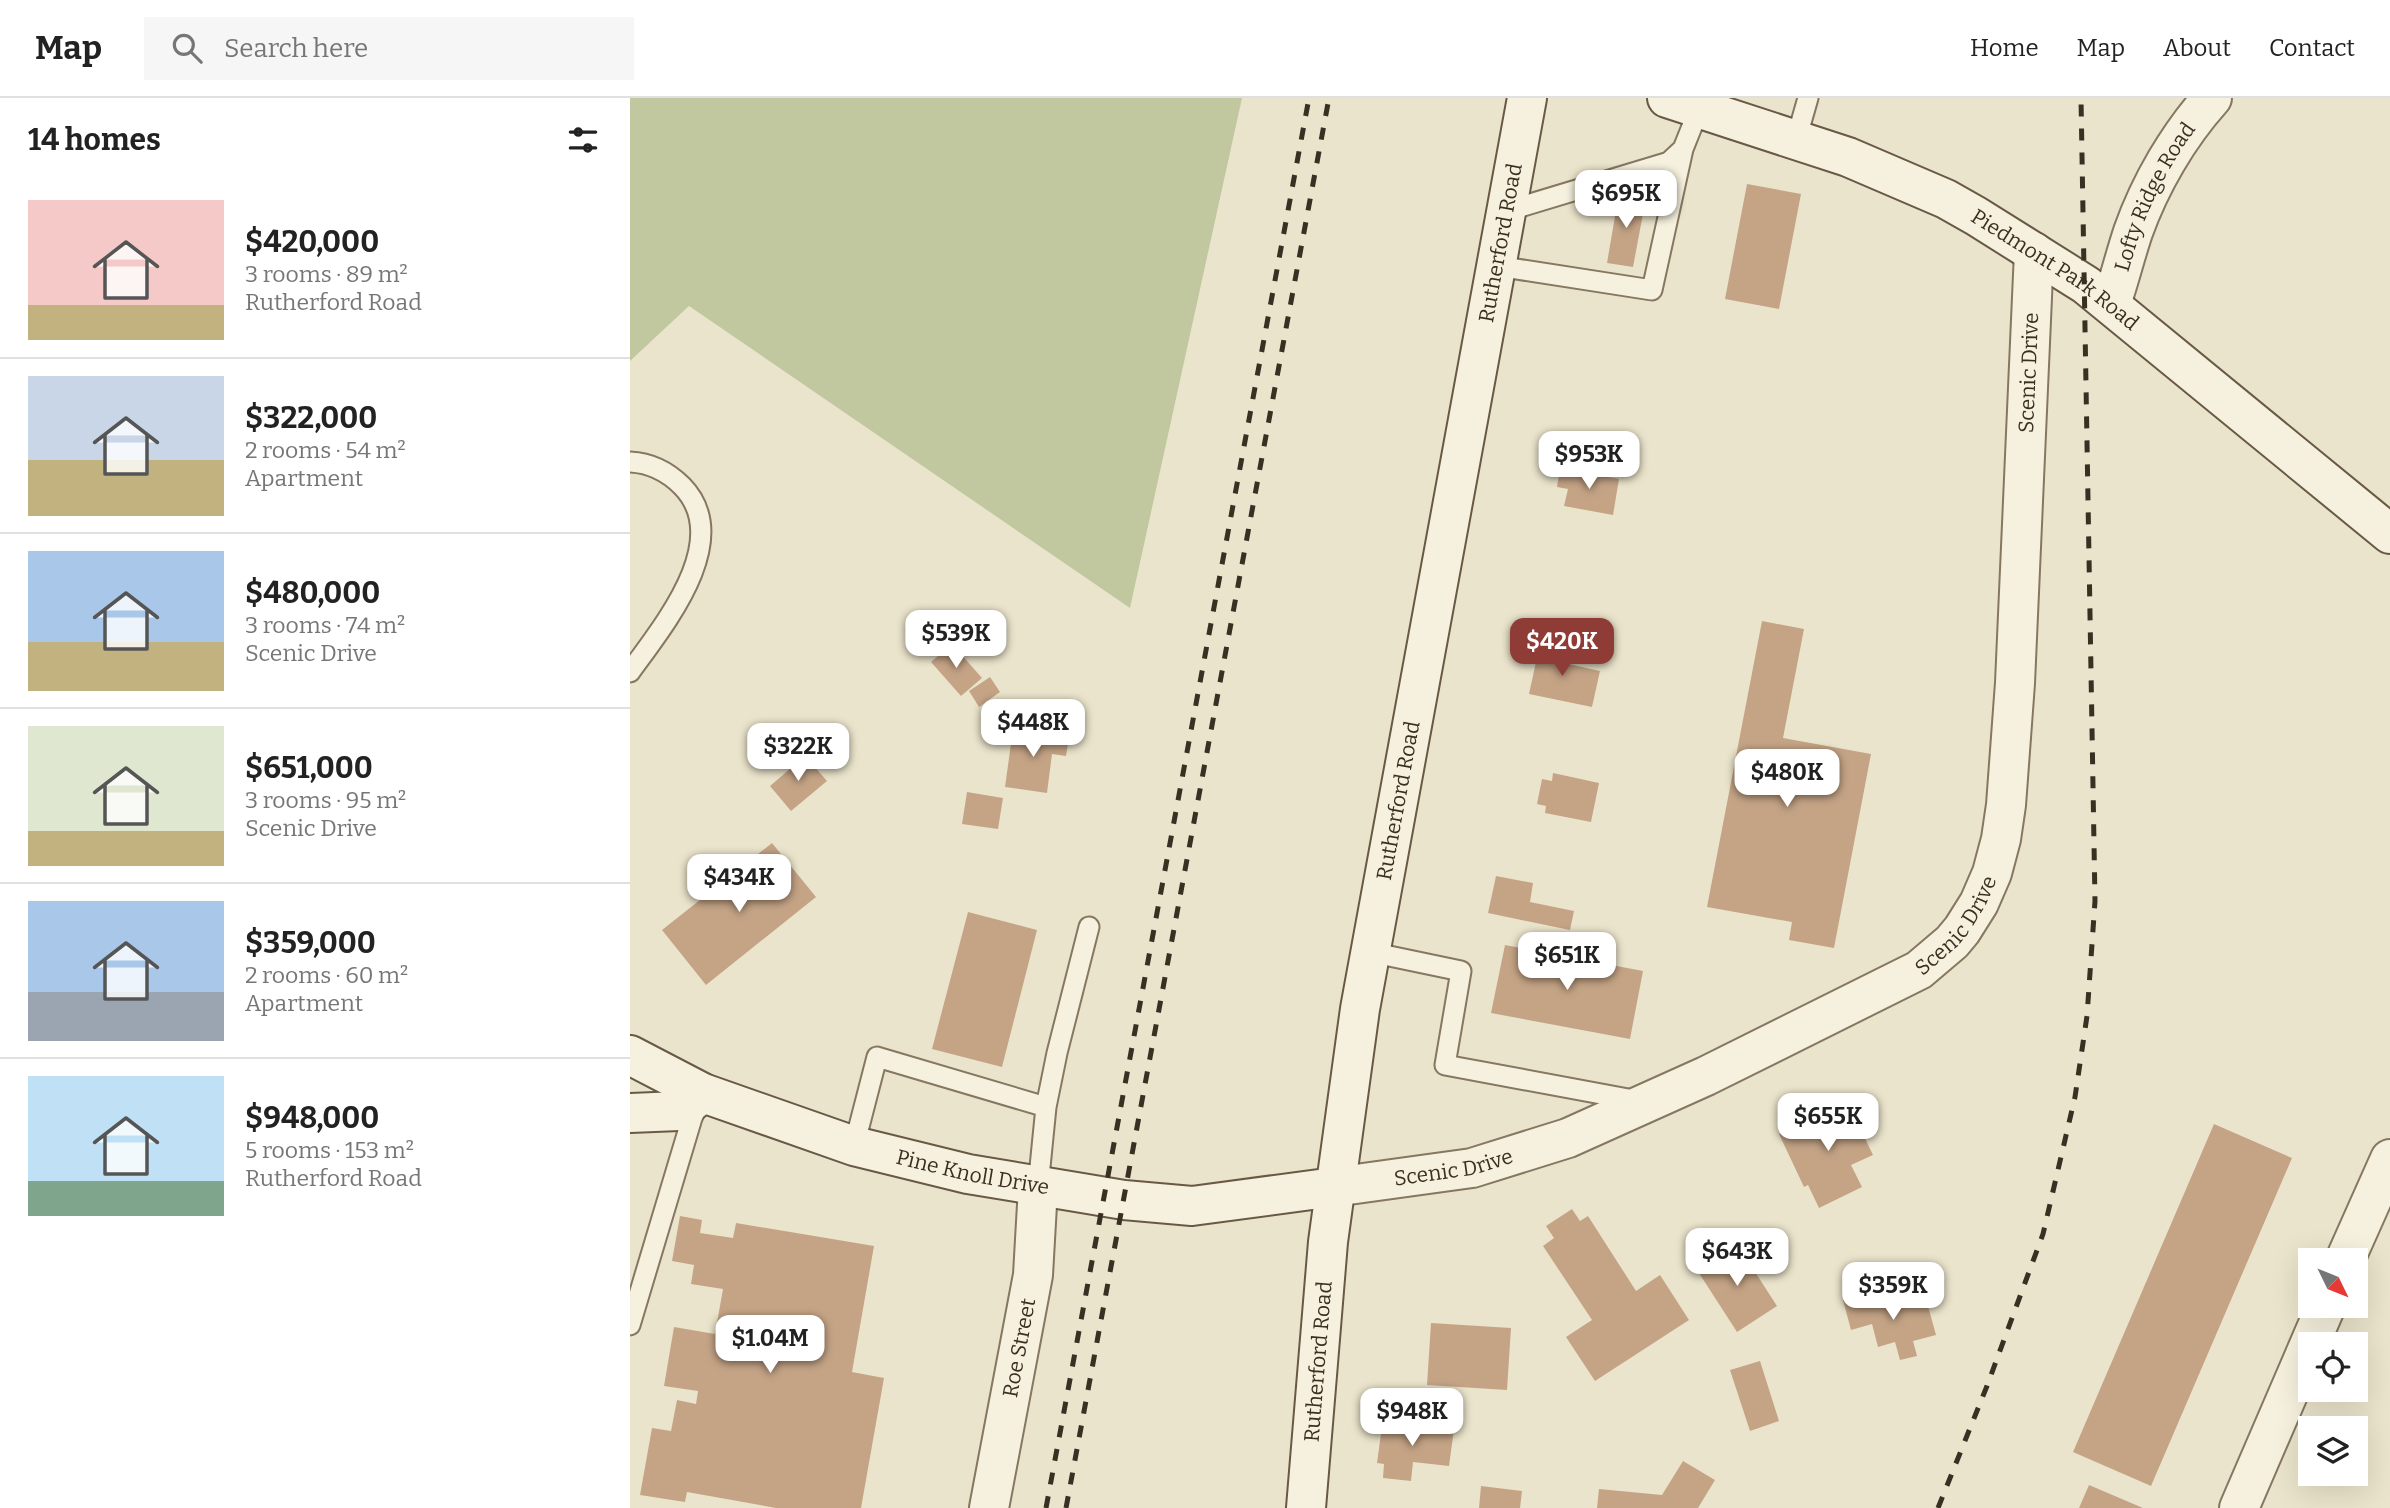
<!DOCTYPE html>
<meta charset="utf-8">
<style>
:root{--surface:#fff;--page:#f6f6f6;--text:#222;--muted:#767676;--line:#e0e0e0;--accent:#8f3c37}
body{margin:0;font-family:Bitter,serif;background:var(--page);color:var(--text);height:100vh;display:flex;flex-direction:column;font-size:26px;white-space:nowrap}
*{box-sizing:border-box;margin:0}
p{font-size:23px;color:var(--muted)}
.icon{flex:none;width:38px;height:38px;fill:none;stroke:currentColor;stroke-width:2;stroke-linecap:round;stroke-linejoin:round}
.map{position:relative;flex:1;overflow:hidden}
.sheet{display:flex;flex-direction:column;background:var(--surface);width:630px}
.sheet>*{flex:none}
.needle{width:46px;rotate:133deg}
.tools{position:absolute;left:1668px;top:1150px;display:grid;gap:14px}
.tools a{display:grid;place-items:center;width:70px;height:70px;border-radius:0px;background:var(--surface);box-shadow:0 7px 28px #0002;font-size:35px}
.price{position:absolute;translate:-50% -60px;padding:0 16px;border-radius:14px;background:#fff;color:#222;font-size:23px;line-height:46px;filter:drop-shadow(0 2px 4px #0008)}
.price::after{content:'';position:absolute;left:50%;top:42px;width:21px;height:16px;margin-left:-10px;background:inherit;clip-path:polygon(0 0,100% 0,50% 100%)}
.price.on{background:var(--accent);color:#fff}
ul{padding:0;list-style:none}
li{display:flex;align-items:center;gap:21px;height:175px;padding:0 28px}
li+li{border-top:2px solid var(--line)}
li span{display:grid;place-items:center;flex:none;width:196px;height:140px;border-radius:0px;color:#555}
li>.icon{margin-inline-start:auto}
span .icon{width:84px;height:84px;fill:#fffc;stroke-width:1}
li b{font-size:30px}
h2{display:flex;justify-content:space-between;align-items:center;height:84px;padding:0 28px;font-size:30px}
header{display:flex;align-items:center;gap:42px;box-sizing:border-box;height:98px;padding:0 35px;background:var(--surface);border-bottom:2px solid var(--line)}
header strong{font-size:33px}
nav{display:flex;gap:38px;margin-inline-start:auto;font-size:24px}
.search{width:490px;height:63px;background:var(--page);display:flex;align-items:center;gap:18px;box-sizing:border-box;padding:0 24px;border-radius:0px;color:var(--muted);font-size:26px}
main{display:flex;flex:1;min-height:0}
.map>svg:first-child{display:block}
.green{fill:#c1c8a0}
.building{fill:#c5a486}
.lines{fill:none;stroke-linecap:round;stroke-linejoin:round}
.lane-casing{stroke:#867761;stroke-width:23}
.street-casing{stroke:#867761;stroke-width:42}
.secondary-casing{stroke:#695944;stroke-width:42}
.lane{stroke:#f6f1de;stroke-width:19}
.street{stroke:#f6f1de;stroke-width:38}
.secondary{stroke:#f6f1de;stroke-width:38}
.rail{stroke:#392f23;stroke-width:5;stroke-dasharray:12 12;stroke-linecap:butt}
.labels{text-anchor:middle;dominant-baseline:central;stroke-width:5;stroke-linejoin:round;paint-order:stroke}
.street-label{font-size:21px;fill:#392f23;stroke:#f3eddb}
</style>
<header>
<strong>Map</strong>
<div class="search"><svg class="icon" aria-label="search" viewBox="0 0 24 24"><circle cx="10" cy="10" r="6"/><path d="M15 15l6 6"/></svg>Search here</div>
<nav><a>Home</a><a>Map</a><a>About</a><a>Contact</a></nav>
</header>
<main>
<section class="sheet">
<h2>14 homes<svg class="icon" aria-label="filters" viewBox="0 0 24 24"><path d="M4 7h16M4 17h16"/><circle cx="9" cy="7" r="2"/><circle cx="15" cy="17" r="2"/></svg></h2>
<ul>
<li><span style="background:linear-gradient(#f6c9c9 75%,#c2b280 0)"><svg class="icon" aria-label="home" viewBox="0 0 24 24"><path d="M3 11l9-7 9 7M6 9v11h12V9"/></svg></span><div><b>$420,000</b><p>3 rooms · 89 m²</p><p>Rutherford Road</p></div></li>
<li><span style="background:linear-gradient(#c9d6e8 60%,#c2b280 0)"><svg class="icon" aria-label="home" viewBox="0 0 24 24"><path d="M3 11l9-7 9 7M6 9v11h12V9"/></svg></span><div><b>$322,000</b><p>2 rooms · 54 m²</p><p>Apartment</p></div></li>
<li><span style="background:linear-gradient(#a9c7e8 65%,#c2b280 0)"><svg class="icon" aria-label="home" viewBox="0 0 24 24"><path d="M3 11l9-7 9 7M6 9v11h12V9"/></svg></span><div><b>$480,000</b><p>3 rooms · 74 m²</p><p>Scenic Drive</p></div></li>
<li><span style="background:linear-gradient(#dfe7d0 75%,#c2b280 0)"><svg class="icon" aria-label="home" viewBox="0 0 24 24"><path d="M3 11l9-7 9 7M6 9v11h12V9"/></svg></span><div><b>$651,000</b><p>3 rooms · 95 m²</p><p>Scenic Drive</p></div></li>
<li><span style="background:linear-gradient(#a9c7e8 65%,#9aa5b1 0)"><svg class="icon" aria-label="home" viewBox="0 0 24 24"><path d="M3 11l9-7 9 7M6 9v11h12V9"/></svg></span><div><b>$359,000</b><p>2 rooms · 60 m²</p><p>Apartment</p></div></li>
<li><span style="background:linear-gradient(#bfe0f5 75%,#7fa58c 0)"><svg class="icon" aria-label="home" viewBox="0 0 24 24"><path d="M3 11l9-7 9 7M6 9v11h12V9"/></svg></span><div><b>$948,000</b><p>5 rooms · 153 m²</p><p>Rutherford Road</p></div></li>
</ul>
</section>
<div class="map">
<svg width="1760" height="1410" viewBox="0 0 1760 1410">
<rect width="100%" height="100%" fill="#ebe4cc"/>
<path class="green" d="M0,0H612L500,510L59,208L0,263Z"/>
<path class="building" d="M1117,86L1171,96L1149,211L1095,201Z
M989,95L1016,100L1003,169L977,165Z
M930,370L989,381L983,417L934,408L938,391L927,389Z
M1132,523L1174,531L1153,640L1241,656L1204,850L1159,842L1162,824L1077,809Z
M911,541L929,544L925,563L970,573L962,609L899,596Z
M322,546L352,580L331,598L301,564Z
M360,579L370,594L349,609L339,593Z
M383,631L439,639L436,658L422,656L417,695L375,689Z
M175,658L197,683L161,713L140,688Z
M923,675L969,685L961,724L915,715L916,708L907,706L912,681L922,683Z
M337,694L373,700L368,731L332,726Z
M142,745L186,799L76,887L32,832Z
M866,778L903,785L900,804L944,813L940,832L858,815Z
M338,814L407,832L372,969L302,951Z
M875,847L1013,873L1000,941L861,915Z
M1217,1003L1243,1057L1221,1067L1232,1089L1189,1110L1178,1087L1174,1089L1149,1036Z
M1584,1026L1662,1060L1521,1388L1443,1354Z
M942,1111L950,1123L958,1118L1006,1193L1030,1177L1059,1222L965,1283L936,1239L962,1222L913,1148L924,1140L916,1128Z
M50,1118L72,1122L70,1135L103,1140L106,1125L244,1148L222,1274L254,1280L231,1410H146L57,1394L55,1404L10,1397L22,1330L41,1333L47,1302L66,1306L68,1293L34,1288L44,1229L85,1236L93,1191L61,1186L64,1167L42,1163Z
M1107,1146L1147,1208L1107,1234L1067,1172Z
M1234,1196L1236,1204L1247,1201L1249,1210L1295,1197L1306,1237L1283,1243L1287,1258L1270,1262L1265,1244L1248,1249L1242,1226L1221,1232L1213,1202Z
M801,1225L881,1230L877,1292L797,1287Z
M1130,1263L1149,1323L1120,1333L1100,1272Z
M753,1321L824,1331L819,1368L783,1364L781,1383L753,1380L754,1366L747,1365Z
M1053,1363L1085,1382L1068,1410H967L969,1391L1032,1397Z
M1459,1387L1513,1410H1449Z
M851,1388L892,1393L890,1410H849Z"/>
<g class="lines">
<g class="lane-casing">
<path id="lane" d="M1166,42L1178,0
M877,113L1039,64L1053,51L1069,11
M867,168L1022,192L1053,51
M0,364C21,365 37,373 52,388C105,442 33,528 0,574
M740,854L831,873L815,967L1009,1003
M416,1009L427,955L459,829
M224,1048L247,959L416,1009L408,1089
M0,1227L62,1020L69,1005"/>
</g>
<g class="street-casing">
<g id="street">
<path id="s1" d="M1481,206C1489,183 1495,158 1503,134C1520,86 1548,38 1582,0"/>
<path id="s2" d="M704,1089L842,1070L938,1040L1076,978L1289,872L1322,844L1332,832L1349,805L1362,775L1371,741L1376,707L1385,585L1404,154"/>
<path d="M1715,1162L1760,1061"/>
<path id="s3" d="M359,1410L403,1177L408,1089"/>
<path d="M1609,1410L1696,1208"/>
</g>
</g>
<g class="secondary-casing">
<g id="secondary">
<path id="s4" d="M1037,0L1218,59L1316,101L1346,118L1456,187L1760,436"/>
<path id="s5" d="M0,957L73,995L224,1048L338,1076L494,1102L562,1108L704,1089"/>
<path d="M0,1015L49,1013L73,995"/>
<path id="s6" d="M676,1410L698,1144L730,911L897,0"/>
</g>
</g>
<use href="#lane" class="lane"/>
<use href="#street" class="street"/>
<use href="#secondary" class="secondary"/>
<path class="rail" d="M416,1410L679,0
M436,1410L699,0
M1308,1410L1357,1288L1413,1136L1445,999L1457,918L1465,803L1451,0"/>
</g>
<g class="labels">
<g class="street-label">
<text stroke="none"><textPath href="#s1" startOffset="116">Lofty Ridge Road</textPath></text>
<text stroke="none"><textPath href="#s6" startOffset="1281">Rutherford Road</textPath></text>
<text stroke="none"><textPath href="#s4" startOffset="427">Piedmont Park Road</textPath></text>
<text stroke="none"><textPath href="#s2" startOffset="1255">Scenic Drive</textPath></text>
<text stroke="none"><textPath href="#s6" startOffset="714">Rutherford Road</textPath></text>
<text stroke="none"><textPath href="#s2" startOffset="688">Scenic Drive</textPath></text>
<text stroke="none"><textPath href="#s2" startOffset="121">Scenic Drive</textPath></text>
<text stroke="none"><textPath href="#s5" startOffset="364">Pine Knoll Drive</textPath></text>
<text stroke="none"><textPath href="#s3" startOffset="163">Roe Street</textPath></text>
<text stroke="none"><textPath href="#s6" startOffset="147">Rutherford Road</textPath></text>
</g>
</g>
</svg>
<div class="tools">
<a><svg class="needle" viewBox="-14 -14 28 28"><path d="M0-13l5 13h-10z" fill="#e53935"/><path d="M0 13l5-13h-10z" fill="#767676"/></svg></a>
<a><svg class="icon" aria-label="locate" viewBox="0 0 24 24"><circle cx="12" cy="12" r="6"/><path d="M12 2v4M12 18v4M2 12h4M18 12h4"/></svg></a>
<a><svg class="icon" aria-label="layers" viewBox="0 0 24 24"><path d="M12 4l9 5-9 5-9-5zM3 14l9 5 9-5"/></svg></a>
</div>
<b class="price" style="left:996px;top:132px">$695K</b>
<b class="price" style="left:959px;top:393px">$953K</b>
<b class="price" style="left:326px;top:572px">$539K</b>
<b class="price on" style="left:932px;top:580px">$420K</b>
<b class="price" style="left:403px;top:661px">$448K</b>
<b class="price" style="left:168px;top:685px">$322K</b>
<b class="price" style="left:1157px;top:711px">$480K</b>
<b class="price" style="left:109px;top:816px">$434K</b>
<b class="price" style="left:937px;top:894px">$651K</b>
<b class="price" style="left:1198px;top:1055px">$655K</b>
<b class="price" style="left:1107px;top:1190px">$643K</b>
<b class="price" style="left:1263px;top:1224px">$359K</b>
<b class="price" style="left:140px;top:1277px">$1.04M</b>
<b class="price" style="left:782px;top:1350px">$948K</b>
</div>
</main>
